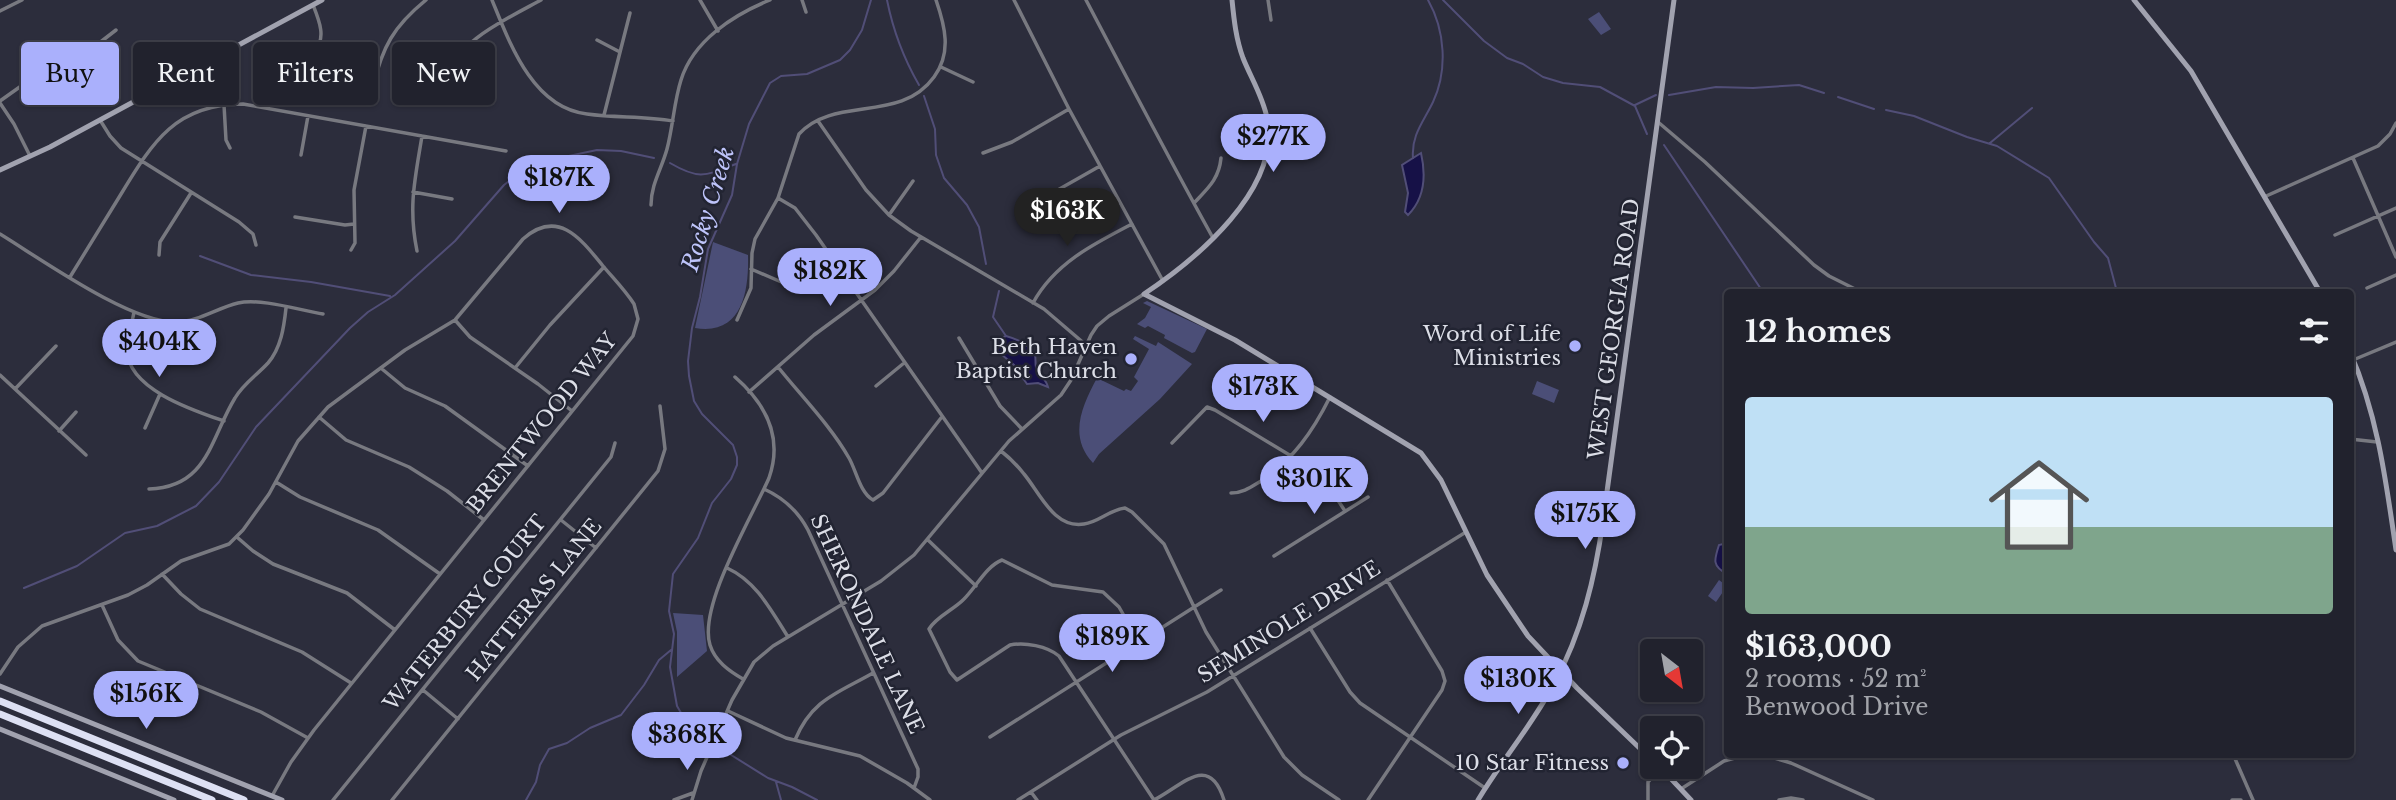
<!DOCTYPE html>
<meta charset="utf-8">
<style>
:root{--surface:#21222d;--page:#292a35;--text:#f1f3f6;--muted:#a2a4aa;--line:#3e3f49;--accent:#aab0fc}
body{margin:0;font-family:"Libre Baskerville",serif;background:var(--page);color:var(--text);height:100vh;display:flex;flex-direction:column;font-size:26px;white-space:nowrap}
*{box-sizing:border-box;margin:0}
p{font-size:23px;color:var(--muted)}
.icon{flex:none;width:38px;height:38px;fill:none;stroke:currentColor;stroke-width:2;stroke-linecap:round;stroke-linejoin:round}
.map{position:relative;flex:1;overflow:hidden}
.sheet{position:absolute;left:1724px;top:289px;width:630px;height:469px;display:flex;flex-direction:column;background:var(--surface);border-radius:7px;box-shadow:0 2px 5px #0004,0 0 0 2px var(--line)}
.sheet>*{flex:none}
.banner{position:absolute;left:21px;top:42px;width:665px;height:63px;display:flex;gap:14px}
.needle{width:46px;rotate:149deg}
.fabs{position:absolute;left:1640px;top:639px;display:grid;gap:14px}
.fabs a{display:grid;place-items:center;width:63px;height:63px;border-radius:7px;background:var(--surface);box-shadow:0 2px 5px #0004,0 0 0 2px var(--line);font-size:35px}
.price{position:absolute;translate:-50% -60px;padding:0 16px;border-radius:24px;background:var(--accent);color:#111;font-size:23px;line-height:46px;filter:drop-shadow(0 2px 4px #0008)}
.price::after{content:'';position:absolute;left:50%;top:42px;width:21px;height:16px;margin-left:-10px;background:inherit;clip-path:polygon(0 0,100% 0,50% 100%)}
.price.selected{background:#222;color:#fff}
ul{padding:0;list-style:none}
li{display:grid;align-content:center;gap:14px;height:371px;padding:0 21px}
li+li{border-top:2px solid var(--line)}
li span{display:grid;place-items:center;height:217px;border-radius:7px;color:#555}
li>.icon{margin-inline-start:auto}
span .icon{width:126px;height:126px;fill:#fffc;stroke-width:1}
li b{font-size:30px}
h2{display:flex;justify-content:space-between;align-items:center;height:84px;padding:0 21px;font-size:30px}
.chip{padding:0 24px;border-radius:7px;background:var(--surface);box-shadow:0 2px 5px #0004,0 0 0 2px var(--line);font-size:24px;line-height:63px}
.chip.selected{background:var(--accent);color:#111}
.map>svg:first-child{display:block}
.green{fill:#4b4e77}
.water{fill:#161147;stroke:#514e77;stroke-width:2}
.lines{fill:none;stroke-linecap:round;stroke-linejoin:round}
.stream{stroke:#514e77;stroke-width:2}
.street{stroke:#787980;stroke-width:3.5}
.secondary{stroke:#a1a2af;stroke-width:5}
.highway{stroke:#dde0f3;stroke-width:7}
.poi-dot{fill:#aab0fc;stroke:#222432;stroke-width:2.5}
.labels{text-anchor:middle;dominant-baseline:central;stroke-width:5;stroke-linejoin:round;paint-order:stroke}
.street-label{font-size:21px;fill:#dcdee7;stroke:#222432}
.poi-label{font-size:21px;fill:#dcdee7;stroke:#222432;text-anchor:end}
.water-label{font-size:23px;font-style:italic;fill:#bec4fa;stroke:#222432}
</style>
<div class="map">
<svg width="2396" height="800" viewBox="0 0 2396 800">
<rect width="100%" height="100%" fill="#2c2d3c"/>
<path class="green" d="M1599,12L1611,29L1601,35L1588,19Z
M713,242L748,255C749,290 743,336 695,328Z
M1147,301L1207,329L1195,352L1192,353L1164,338L1165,335L1148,326L1145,328L1137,324L1145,318L1151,307L1143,303Z
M1135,336L1156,346L1158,342L1192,364L1160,399L1099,454L1093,463C1068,436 1082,406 1097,378L1124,391L1126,389L1131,391L1138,381L1134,377L1149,349L1133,339Z
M1537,381L1559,390L1554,403L1532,394Z
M1719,580L1727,586L1716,602L1708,596Z
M673,613L703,615L707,651L677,677V632Z"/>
<path class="water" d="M1421,153C1426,175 1425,198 1408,215L1405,212L1408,193L1402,165Z
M1006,336C1017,339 1029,344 1035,355C1036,359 1035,363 1036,367C1039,375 1046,379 1048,387L1038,383L1027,384L1014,365L995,349L994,346L997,340Z
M1727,543V574C1712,566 1714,560 1719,545Z"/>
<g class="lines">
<path class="stream" d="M887,0C893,30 904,59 919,85
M1443,0L1484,41L1507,58L1523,64L1543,77L1563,83L1600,87L1635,106L1647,134
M1669,95L1716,87L1753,88L1799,85L1824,93
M924,96L935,129L936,155L944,178L967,205L979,227L986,264
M1838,97L1874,109
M1635,105L1656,95
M1886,110L1914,116L1967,137L1997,146L2049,178L2094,242L2108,258L2117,292
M1990,143L2032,108
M1664,145L1763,292
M1413,158C1411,135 1424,121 1433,102C1448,70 1445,30 1428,0
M670,163C699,180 705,176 736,164
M200,256L251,275L311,282L390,296
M999,291L993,317L1006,336
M24,588L77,566L125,533L157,526L196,506L219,482L256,427L350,328L368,312L395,295L455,241L504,185L522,171L530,166L564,157L597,150L621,151L654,158
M776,782L781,800
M526,800L536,782L540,765L549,749L567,743L590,728L621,715L644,685L659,660L671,650
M817,800L792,787L768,778L720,748L703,742L691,730L677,706L670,667L674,634L669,611L673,574L698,538L712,503L731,479L737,465V457L733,445L702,414L694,401L689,376L688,361L692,328L700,297L708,249L732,195L737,164L749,124L770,83L781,76L807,74L840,60L850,50L862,30L871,0"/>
<path class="street" d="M492,0C510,44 533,108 587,114C616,118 645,116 673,121
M700,0L718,31
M802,0L806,12
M1014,0L1069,109L1163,281
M1086,0C1128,80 1169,159 1213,238
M1268,0L1271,20
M313,5C319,20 327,39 314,51
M0,11L22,0
M597,40L618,51
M941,67L973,82
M454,78C441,48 520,12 541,0
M373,87C382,47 394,26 426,0
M0,101L31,79L85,54L116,30
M0,103L14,124L30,156
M224,105L226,140L230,148
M604,115L630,13
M100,120L110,136L121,148L239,222L253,234L256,245
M818,121L866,190L889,215L911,231L1044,309L1086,345
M1658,122L1705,162L1814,265L1829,276L1861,292
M983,153L1012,142L1069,109
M301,155L308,116
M2353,158L2396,257
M413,192L452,199
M2264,197L2378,146L2390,134L2396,123
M778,198L795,208L816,235L982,473
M1194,203C1208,188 1219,179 1221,158
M651,205C651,184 662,168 667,149C673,126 674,102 681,80C693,41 733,15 770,0
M1019,212L1100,166
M889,215L913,181
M295,217L345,225L354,224
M0,234C41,259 130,323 176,322C198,322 217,308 238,303C261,298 299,310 323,314
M2335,235L2396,208
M351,250L355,243L354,190L366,126
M417,251C408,207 415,179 422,136
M159,255L160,242L191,193
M751,269L786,284
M70,277C86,251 102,225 118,199C151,145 173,104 243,104L506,151
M2367,288L2396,275
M1033,303C1054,264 1093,244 1132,224
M134,312C132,325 126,337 127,350C128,389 192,410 224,421
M455,320L470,337L538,384L572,411
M737,320L751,288L752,253L755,239L778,198L799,134C835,95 900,124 934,77C952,53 945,26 936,0
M959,338L1000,406L1022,429
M2353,360L2396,342
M778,367C802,397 830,425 849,458C856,470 860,493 873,500L883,493L941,418
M515,368L550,325L604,267
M382,369L405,388L445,406L528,466
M0,375L86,455
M735,377C766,404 783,438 769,478C752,517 698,606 710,645C715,661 729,671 743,679
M876,386L904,363
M15,389L56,346
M749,392L814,335L875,290L894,271L921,237
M319,417L346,440L409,467L447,491L484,520
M145,428L160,394
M59,431L76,412
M2350,439L2377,442
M1172,443L1207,407L1215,410L1311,468L1326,482L1345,511
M1001,451C1010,458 1017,465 1024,474C1040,493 1054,529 1084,524C1099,522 1109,510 1125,508L1132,512L1164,544L1206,632L1284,757L1302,775L1339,800
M276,482L300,497L378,530L440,574
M149,489C208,487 210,439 235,398C243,384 257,375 268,363C281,348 284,327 286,308
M764,489C784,498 798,511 808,530L918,769V777L914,788
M1231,493C1243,493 1251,487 1261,481C1293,460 1313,431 1330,397
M561,520L596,548
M238,538L253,551L273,564L347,593L395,630
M928,540L976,586
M1274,556L1368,497
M727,568C756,581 771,610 788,637
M162,574L181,594L200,609L302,652L351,683
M102,605L118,640L138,661L261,712L308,738
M1310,628L1350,692L1360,703L1485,788
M1139,642L1119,607L1103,592L1052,585L1002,560C986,566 975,589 963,600C953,610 936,617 929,629L950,672L957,680L1010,645C1025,642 1047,646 1059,656L1154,800
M0,674L18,647L42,626L128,595L147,585L181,561L229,544L243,530L269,494L298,441L328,407L405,350L455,320L523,239C558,208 581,239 603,266C613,278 625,290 634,304L638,319L633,336L314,730L291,762L272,796
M423,690L458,719
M728,711L786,738L860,756L907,783L930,800
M990,737L1221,590
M795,740C812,699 838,693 873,673
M1761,754L1791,763L1873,800
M2233,754L2253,800
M1681,789L1724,761L1749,754
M1031,792L1037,800
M333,800L611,457L615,443
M392,800L658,471L665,449L660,406
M674,800L693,793
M692,800L701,771L732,700L754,662L773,646L881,581L914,555L1009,441L1061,395L1071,380L1091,335L1097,326L1109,316L1144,294
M1018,800L1121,735L1207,692L1466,532
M1154,800C1182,786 1209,752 1224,800
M1368,800L1442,690L1445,681L1442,671L1387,580
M1648,800V782L1660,768
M1779,800L1791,798L1803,800
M2232,800H2241"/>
<path class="secondary" d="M1232,0C1234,20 1236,39 1243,58C1251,78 1263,97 1267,118C1282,189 1195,260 1144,294L1235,340L1421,453L1441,480L1487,575L1528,636L1577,688L1652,760
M2134,0L2191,71L2320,292
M0,170L50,147L322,0
M2350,352C2378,416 2386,482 2396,550
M0,686L282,800
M0,729L174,800
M1659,766L1691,800
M1478,800C1502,760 1532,725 1554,684C1582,632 1595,578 1603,521L1674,0"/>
<path class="highway" d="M0,701L244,800
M0,714L212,800"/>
</g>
<g class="poi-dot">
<circle cx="1575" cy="346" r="7"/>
<circle cx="1131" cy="359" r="7"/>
<circle cx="1623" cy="763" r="7"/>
</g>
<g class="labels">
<g class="street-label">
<text transform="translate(1614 329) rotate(-82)">WEST GEORGIA ROAD</text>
<text transform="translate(542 423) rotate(-51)">BRENTWOOD WAY</text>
<text transform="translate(534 600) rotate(-51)">HATTERAS LANE</text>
<text transform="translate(465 613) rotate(-51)">WATERBURY COURT</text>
<text transform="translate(1289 622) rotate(-32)">SEMINOLE DRIVE</text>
<text transform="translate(867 624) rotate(65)">SHERONDALE LANE</text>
</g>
<g class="poi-label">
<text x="1561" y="334">Word of Life<tspan x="1561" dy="24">Ministries</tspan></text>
<text x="1117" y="347">Beth Haven<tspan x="1117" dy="24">Baptist Church</tspan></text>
<text x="1609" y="763">10 Star Fitness</text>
</g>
<g class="water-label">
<text transform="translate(708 209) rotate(-73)">Rocky Creek</text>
</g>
</g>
</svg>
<div class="fabs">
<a><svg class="needle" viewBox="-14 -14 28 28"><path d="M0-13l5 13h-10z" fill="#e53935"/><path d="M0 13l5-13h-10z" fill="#a2a4aa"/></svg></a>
<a><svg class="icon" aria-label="locate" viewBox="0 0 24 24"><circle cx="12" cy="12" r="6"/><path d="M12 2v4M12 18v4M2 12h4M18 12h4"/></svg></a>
</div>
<b class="price" style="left:1273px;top:174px">$277K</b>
<b class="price" style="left:559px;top:215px">$187K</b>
<b class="price selected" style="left:1067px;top:248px">$163K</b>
<b class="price" style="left:830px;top:308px">$182K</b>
<b class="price" style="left:159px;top:379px">$404K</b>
<b class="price" style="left:1263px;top:424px">$173K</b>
<b class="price" style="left:1314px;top:516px">$301K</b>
<b class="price" style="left:1585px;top:551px">$175K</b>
<b class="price" style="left:1112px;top:674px">$189K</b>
<b class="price" style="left:1518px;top:716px">$130K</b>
<b class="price" style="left:146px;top:731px">$156K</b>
<b class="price" style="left:687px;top:772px">$368K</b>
<div class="banner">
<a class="chip selected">Buy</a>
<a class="chip">Rent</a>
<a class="chip">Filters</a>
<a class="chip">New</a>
</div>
<section class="sheet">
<h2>12 homes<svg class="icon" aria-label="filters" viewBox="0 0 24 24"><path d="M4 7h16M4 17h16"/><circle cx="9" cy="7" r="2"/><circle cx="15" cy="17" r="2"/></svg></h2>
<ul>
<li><span style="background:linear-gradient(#bfe0f5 60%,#7fa58c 0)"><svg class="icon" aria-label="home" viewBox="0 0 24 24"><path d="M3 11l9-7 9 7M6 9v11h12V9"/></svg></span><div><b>$163,000</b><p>2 rooms · 52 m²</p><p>Benwood Drive</p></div></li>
</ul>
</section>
</div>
